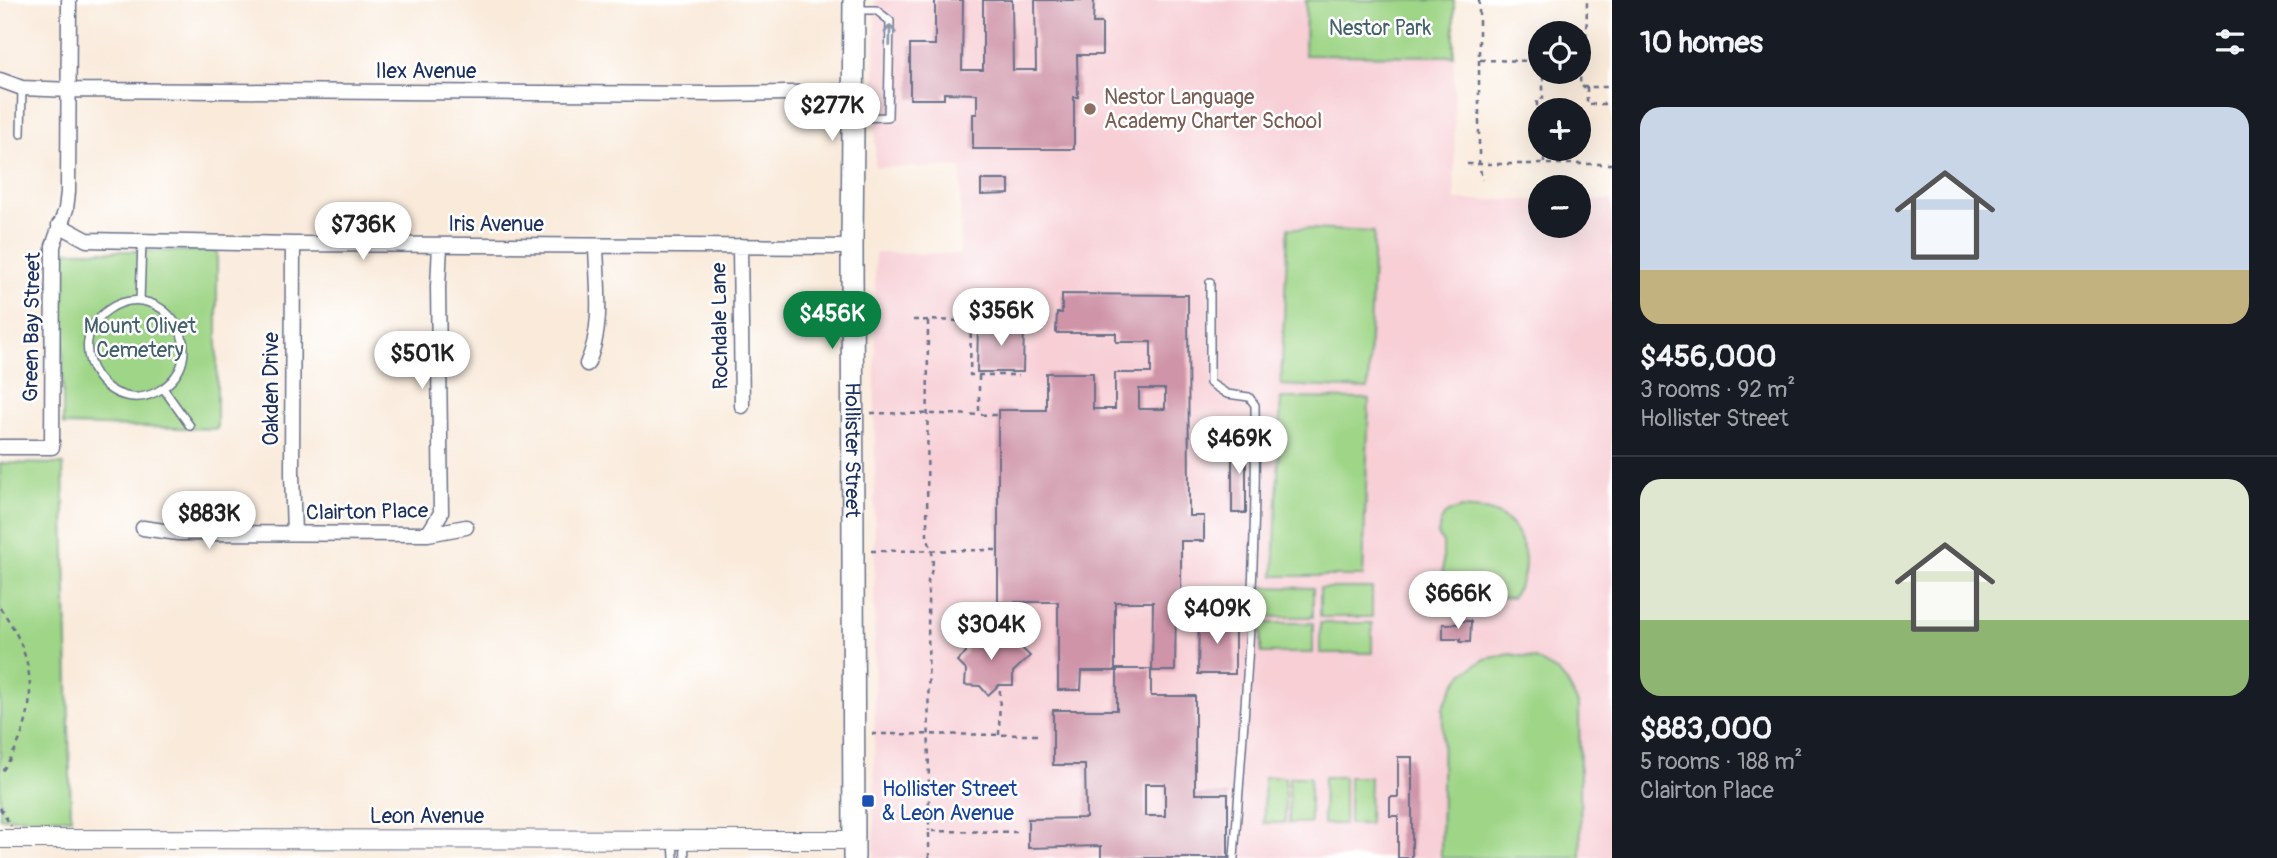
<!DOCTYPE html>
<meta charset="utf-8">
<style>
:root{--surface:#171b24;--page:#242831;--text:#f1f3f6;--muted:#9ea1a6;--line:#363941;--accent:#0b8043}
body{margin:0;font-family:Pangolin,sans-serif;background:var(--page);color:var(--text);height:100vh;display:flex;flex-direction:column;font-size:26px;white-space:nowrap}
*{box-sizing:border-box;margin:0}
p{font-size:23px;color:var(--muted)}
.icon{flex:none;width:38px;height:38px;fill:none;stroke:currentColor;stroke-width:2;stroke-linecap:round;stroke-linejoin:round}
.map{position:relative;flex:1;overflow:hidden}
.details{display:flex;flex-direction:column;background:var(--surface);width:665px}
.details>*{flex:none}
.fabs{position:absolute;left:1528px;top:21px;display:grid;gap:14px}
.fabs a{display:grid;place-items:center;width:63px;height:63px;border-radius:50%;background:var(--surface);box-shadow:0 7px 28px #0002;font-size:35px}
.price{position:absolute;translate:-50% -60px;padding:0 16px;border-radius:24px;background:#fff;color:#222;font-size:23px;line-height:46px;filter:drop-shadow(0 2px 4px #0008)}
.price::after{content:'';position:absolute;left:50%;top:42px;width:21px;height:16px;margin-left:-10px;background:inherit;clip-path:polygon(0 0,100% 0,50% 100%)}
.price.active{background:var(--accent);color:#fff}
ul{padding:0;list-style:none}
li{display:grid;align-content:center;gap:14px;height:371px;padding:0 28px}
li+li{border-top:2px solid var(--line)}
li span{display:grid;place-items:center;height:217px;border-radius:21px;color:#555}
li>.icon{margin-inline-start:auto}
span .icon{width:126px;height:126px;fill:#fffc;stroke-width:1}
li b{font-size:30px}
h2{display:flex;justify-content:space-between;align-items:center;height:84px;padding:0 28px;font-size:30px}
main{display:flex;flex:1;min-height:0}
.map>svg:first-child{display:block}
.built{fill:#f7cfd5}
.green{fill:#9fd587;stroke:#5d8272;stroke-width:2}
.building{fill:#cf94a8;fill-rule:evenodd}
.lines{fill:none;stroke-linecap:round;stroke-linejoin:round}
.service-casing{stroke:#697089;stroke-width:10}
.minor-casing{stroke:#697089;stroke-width:17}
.tertiary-casing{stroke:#697089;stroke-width:20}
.secondary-casing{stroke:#697089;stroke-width:24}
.path{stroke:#697089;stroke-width:2.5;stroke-dasharray:5 5;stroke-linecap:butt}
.service{stroke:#fff;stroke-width:7}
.minor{stroke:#fff;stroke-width:14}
.tertiary{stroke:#fff;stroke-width:18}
.secondary{stroke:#fff;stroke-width:21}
.oneway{stroke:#8d97ae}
.education-dot{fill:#8d6e63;stroke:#fff;stroke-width:2.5}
.transit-dot{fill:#1a4fb4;stroke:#fff;stroke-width:2.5}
.labels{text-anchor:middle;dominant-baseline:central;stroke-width:5;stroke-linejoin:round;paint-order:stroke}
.park-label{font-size:21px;fill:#43616a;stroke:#fff}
.street-label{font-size:21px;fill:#1b2f5e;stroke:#fff}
.education-label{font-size:21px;fill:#785e54;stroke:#fff;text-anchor:start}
.transit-label{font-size:21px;fill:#164399;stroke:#fff;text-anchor:start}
</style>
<main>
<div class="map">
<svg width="1612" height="858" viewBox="0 0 1612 858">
<rect width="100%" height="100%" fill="#fff"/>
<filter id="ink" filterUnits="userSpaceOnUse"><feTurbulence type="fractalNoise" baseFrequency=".0143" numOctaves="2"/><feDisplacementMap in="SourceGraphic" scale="14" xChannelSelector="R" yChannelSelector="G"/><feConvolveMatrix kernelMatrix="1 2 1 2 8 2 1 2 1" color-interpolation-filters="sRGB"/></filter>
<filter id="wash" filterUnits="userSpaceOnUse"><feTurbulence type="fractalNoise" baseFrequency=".00686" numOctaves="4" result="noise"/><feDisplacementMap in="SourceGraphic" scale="28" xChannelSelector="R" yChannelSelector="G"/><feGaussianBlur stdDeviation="1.57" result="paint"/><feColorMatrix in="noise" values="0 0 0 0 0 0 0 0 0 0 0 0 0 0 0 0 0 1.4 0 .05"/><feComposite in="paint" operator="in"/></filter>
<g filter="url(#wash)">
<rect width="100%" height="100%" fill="#f9eada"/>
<path class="built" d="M875,0H1306L1305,55L1454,56L1455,200H1540V226H1578L1579,200H1612V858H874L875,253L960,254L961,168L875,167Z"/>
<path class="green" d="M1306,0H1454V56L1305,55Z
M1288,228L1374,232L1368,389L1281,385Z
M63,251H217V429L63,425Z
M1281,398L1369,399L1363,576H1274Z
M0,463L63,464L71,818H0Z
M1461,508C1474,509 1488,509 1499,515C1519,525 1528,552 1524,573C1523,582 1516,590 1512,598L1495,597L1492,592L1464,593L1456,597H1444L1438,589L1439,581L1443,578V543L1438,534C1442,515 1442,514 1461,508Z
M1261,587L1313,588V617H1261Z
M1320,588H1372V617H1320Z
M1261,623H1313V653H1261Z
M1320,623H1372V653H1320Z
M1511,654L1535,659L1558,672L1567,682L1579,706L1581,858H1441L1443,707L1455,683L1464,673L1485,659Z
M1264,777H1285V823H1264Z
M1289,777H1310V823H1289Z
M1324,777H1344V824H1323Z
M1349,777H1370L1369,824H1349Z"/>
<g id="blocks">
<path class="building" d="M935,0H963L962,70H983V0H1012L1013,70H1036L1035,0H1094L1093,23H1102V55H1077L1078,97H1074V149H973V114H977V94L944,93V99H910V45H935Z
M981,180H1009V194L981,195Z
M1062,294L1188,295L1189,516H1204V541H1181V602H1176L1175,671H1152L1153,602H1115V671H1082L1081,690H1058V602H998V410H1046V373H1093V409H1115V373H1151V342H1116V333H1056L1057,313H1062ZM1139,389H1165V409H1139Z
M978,324H1024L1023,372H977Z
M1232,440H1246V513H1232Z
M1199,618H1235V674H1198Z
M1460,621H1471L1470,642H1460V639H1443V624H1460Z
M989,631L1002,644L1010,637L1030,656L1013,672V685H999L988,695L980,686L965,685L966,670L957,661L966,653V639H982Z
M1117,669H1151V696H1195V794H1228V858H1101V846L1028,848V819L1086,818L1085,765H1053V710H1117ZM1145,784H1165V816H1145Z
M1398,757H1412V858H1398V816H1390V797H1398Z"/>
</g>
</g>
<g filter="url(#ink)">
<use href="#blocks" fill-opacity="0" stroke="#697089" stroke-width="2"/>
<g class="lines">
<g class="service-casing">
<path id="service" d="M854,118L888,117L890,21L876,10H857
M21,134L22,88
M1210,282V383L1227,394L1249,397L1255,405C1258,557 1245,707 1234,858
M140,301L142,241
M163,388C111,424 57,345 108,310C160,274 215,351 163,388L190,426
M684,840L685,858
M673,841L674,858"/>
</g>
<g class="minor-casing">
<path id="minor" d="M0,80L22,88L70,90L719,94L854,92
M59,225L87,240L293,244L852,247
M293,244L292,474L294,533
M740,246L742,406
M587,364C604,328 597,284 596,246
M0,447H52L53,246L66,209L68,192L69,0
M143,528L178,533L428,534L466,527
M428,534L441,513L438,287L440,245"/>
</g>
<g class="tertiary-casing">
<path id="tertiary" d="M0,839L854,840"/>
</g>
<g class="secondary-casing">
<g id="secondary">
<path id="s1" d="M854,0L852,247L854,858"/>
</g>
</g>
<path class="path" d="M1479,0V161L1482,180
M1480,60L1540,61
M1578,61L1586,59L1587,0
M1578,63L1581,61L1580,85L1583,87H1612
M1587,87V104H1612
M1540,124L1537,123V100L1543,98V72
M1544,163V149
M1467,164H1612
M913,320L971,321L970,375H1019
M928,321L927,538C934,553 935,565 928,581L929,831
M979,376V415
M871,413L998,415
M871,551L997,550
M0,608C41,662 39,721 0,774
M872,734L1042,735
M999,735L1000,685
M0,808L11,826
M929,858V831L1019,832"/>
<use href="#service" class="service"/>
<use href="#minor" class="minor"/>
<use href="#tertiary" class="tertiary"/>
<use href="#secondary" class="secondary"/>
</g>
<defs><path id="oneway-shaft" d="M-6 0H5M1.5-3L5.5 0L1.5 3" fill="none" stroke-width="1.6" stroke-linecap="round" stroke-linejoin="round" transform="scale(1.75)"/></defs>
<use class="oneway" href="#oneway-shaft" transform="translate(890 35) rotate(-89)"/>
</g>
<circle class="education-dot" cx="1090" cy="109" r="7"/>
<rect class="transit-dot" x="861" y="794" width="14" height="14" rx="3.5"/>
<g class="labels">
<g class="park-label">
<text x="1380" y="28">Nestor Park</text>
<text x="140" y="326">Mount Olivet<tspan x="140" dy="24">Cemetery</tspan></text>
</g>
<g class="street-label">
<text x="426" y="71">Ilex Avenue</text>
<text x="496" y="224">Iris Avenue</text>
<text transform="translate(720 326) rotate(-91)">Rochdale Lane</text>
<text transform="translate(32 327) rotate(-89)">Green Bay Street</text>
<text transform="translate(271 389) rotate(-90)">Oakden Drive</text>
<text stroke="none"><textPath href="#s1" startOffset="450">Hollister Street</textPath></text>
<text transform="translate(367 512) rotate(-1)">Clairton Place</text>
<text x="427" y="816">Leon Avenue</text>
</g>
<g class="education-label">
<text x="1104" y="97">Nestor Language<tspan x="1104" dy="24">Academy Charter School</tspan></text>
</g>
<g class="transit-label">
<text x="882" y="789">Hollister Street<tspan x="882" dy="24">&amp; Leon Avenue</tspan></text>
</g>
</g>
</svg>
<div class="fabs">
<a><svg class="icon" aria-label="locate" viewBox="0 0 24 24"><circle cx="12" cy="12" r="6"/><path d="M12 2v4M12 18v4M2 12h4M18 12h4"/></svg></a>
<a>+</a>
<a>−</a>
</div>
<b class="price" style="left:832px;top:143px">$277K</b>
<b class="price" style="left:363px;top:262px">$736K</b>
<b class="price" style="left:1001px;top:348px">$356K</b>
<b class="price active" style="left:832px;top:351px">$456K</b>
<b class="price" style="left:422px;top:391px">$501K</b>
<b class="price" style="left:1239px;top:476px">$469K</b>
<b class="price" style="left:209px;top:551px">$883K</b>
<b class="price" style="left:1458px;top:631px">$666K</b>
<b class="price" style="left:1217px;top:646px">$409K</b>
<b class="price" style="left:991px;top:662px">$304K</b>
</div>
<section class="details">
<h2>10 homes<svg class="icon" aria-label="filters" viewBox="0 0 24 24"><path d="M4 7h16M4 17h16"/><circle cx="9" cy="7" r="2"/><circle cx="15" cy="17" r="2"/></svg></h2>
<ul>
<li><span style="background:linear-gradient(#c9d6e8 75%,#c2b280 0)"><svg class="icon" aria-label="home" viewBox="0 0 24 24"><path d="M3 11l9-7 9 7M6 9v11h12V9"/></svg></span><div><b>$456,000</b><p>3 rooms · 92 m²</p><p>Hollister Street</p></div></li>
<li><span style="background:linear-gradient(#dfe7d0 65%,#8fb573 0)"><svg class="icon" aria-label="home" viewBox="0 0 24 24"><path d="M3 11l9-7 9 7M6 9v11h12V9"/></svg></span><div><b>$883,000</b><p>5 rooms · 188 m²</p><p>Clairton Place</p></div></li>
</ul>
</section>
</main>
